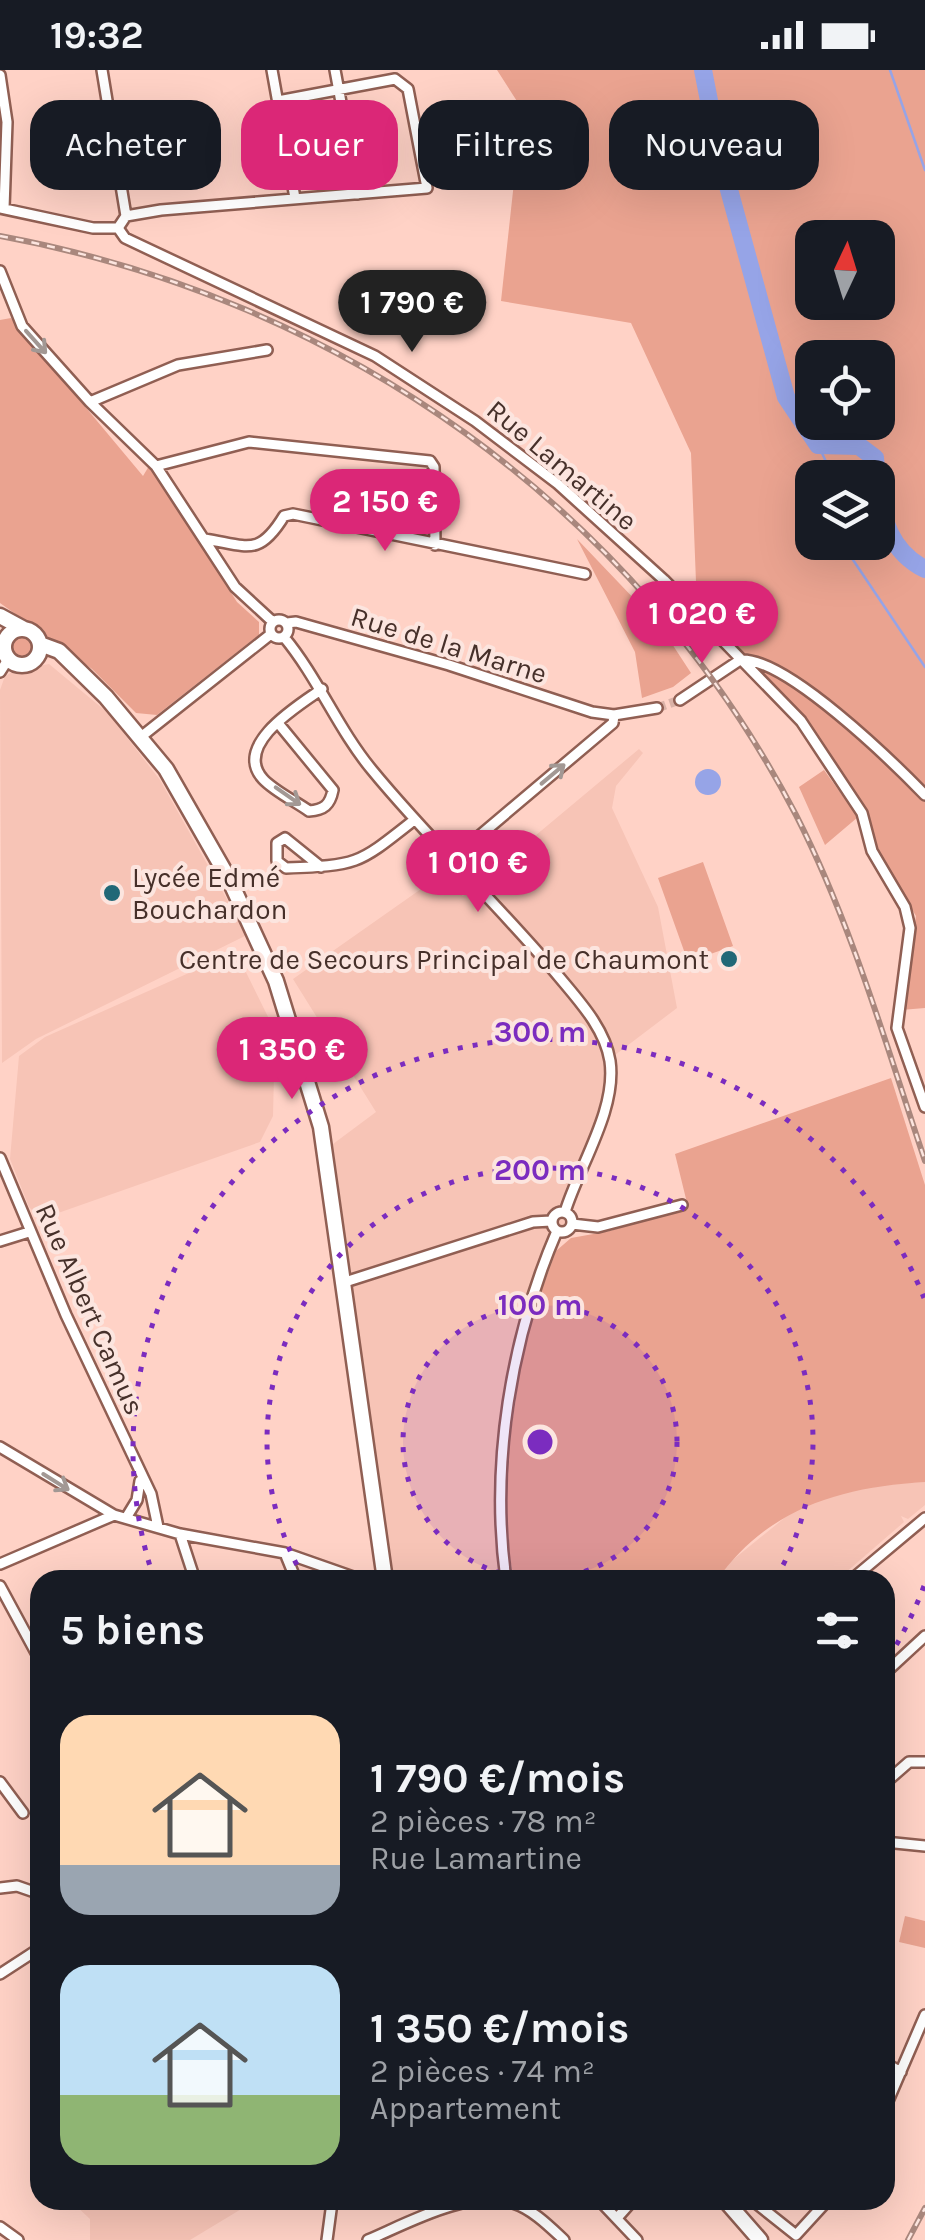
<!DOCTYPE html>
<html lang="fr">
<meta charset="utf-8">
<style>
:root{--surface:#171b24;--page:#242831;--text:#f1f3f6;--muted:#9ea1a6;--accent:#db2777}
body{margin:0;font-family:Karla,sans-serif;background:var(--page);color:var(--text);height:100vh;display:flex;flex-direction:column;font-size:38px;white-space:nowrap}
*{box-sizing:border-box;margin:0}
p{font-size:32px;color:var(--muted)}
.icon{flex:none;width:55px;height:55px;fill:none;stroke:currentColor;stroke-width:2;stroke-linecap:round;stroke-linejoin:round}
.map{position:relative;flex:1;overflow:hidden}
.side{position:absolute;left:30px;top:1500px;width:865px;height:640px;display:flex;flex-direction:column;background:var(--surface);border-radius:30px;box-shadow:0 10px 40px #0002}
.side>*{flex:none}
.hud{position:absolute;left:30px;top:30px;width:865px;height:90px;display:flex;gap:20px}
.needle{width:65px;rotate:4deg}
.tools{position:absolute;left:795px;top:150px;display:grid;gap:20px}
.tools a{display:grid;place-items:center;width:100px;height:100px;border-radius:20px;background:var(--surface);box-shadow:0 10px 40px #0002;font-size:50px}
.price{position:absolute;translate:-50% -85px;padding:0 22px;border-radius:35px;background:var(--accent);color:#fff;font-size:32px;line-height:65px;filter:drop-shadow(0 2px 5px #0008)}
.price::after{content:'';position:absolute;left:50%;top:60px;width:30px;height:22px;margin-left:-15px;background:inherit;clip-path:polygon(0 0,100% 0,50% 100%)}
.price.selected{background:#222;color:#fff}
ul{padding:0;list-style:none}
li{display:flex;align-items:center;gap:30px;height:250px;padding:0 30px}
li span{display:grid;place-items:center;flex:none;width:280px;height:200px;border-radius:30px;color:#555}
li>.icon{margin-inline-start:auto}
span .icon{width:120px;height:120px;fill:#fffc;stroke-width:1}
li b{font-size:42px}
h2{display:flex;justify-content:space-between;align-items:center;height:120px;padding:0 30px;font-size:42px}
.tag{padding:0 35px;border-radius:30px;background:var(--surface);box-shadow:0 10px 40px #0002;font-size:35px;line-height:90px}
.tag.selected{background:var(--accent);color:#fff}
.status{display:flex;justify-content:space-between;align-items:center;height:70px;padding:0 50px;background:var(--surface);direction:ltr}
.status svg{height:28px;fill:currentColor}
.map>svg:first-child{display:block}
.built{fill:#f7c4b6}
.green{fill:#eaa390;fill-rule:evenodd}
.water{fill:#96a4e7}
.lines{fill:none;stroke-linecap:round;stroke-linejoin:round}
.stream{stroke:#96a4e7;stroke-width:2.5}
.river{stroke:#96a4e7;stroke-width:18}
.street-tunnel{stroke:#dab2a7;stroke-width:9;stroke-dasharray:9 4.5;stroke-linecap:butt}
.street-casing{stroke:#905f53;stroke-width:14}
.secondary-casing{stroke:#905f53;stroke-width:19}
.street{stroke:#fff;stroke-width:9}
.secondary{stroke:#fff;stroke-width:14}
.rail-casing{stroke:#a9877d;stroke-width:6}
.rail{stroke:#fce5df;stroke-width:2.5;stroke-dasharray:8;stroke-linecap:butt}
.oneway{stroke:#a29894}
.ring{fill:none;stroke:#7b2cbf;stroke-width:5;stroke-dasharray:5 10}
.poi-dot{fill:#216877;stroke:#fce5df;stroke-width:4}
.labels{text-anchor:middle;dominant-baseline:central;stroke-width:8;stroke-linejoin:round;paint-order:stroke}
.street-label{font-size:28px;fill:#46302a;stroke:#fce5df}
.poi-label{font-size:28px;fill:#46302a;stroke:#fce5df;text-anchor:start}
.centre{fill:#7b2cbf;stroke:#fce5df;stroke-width:5}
.ring-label{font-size:30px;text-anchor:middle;font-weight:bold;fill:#7b2cbf;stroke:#fce5df;stroke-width:8;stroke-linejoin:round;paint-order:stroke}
</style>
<div class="status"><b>19:32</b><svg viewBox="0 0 49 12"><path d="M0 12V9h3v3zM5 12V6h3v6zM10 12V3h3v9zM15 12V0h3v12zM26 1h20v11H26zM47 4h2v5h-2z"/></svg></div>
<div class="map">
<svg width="925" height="2170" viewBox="0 0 925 2170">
<rect width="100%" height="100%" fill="#ffd2c6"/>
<path class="built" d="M49,594L108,643L160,710L247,865L36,969L2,993L0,620L5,606L14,601Z
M639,679L643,683L616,716L612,738L658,837L677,938L615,985L617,1019L525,1267L507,1388V1471L514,1510H391L333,1074L376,1042L293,909L441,805L463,826Z
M236,882L275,961L273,1046L260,1072L41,1149L29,1137L10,1089L19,986L45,967Z
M925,1412V1435L908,1449L901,1446L904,1452L837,1510H717L729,1493L798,1437L871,1415Z
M60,2130H238L243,2138L190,2170H90V2149L73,2133L65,2139Z"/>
<path class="green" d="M497,0H925V938L901,940L916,846L876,781L867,739L843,711L805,648L683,521L696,512L691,383L631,253L501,231L522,39ZM812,168H878V232H812ZM812,288H878V352H812ZM812,408H878V472H812Z
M11,248L143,406L149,396L154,401L237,532L259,552V565L157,645L136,643L92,599L0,533V250Z
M577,469L661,557L691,603L673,617L642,628L635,582Z
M10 576a12 12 0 1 1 24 0a12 12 0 1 1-24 0Z
M824,700L858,747L825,775L799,717Z
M703,792L733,876L688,892L658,808Z
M891,1008L925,1115V1412C841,1417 768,1438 717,1510H514L507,1471V1388L525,1267L556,1181L571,1168L610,1161L688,1137L675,1084Z
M905,1846L925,1851V1878L899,1872Z"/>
<path class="water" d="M695 712a13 13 0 1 1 26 0a13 13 0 1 1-26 0Z"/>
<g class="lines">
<path class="stream" d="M890,0L925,100
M818,375L834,408
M841,472L925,597"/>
<path class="river" d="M703,0L720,87L786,327L818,375L859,376L875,388L877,408
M878,414C881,449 891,482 925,499"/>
<path class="street-tunnel" d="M657,638L680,630"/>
<g class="street-casing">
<path id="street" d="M102,0L126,146
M272,0L295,128
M335,0L358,124
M0,5L7,52L4,138
M0,138L93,158H118L125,168L375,286L475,351L558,414L664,510L801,651L862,743L872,781L905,837L910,858L897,958L925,1037
M118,158L126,146L161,140L427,118L408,19L395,9L278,31
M0,201L22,256L90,332L156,396L235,517L273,552
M90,332L178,295L267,280
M156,396L249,372L430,391L434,397L435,475
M205,469C248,476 259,487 284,446L293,444L585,504
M270 559a9 9 0 1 1 18 0a9 9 0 1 1-18 0Z
M287,553L296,552L449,595L592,642L614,645L657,638
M284,567C318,608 338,659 372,700C431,772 500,836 560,908C580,932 605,959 610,991C617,1040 579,1096 565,1142
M740,590C785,586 893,692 925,725
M0,602L9,588
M680,630L740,590
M278,653L333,720C330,735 324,740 309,741C295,731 274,721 263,709C232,675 299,635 322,619
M142,666L271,564
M452,789L613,653L614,645
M321,797L285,768L277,773V791L286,798C359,795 357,795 414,750
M0,1088L66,1245L151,1424L158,1457
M552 1152a10 10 0 1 1 20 0a10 10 0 1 1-20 0Z
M572,1154L598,1157L682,1135
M0,1171L29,1162
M345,1212L533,1152L551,1151
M0,1377L114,1445L180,1464L285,1483L362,1510
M126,1448L137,1430L140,1411
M180,1464L195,1510
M285,1483L296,1510
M0,1494L114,1445
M506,1510C490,1394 511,1268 557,1161
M851,1510L925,1448
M0,1516L40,1590
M885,1603L925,1566
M0,1712L23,1743
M885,1713L909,1692H925
M885,1772L925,1776
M0,1818L17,1816L40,1824
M0,1904L40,1878
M885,1993L901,2002
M885,2038L925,1945
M599,2130L637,2170
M752,2130L796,2165L828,2130
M617,2148L633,2130
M0,2157L18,2170
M327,2170L331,2140
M368,2170C408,2153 468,2119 513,2133C532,2139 549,2156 564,2170"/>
</g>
<g class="secondary-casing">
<path id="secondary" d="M0,546L24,559
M4 577a18 18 0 1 1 36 0a18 18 0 1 1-36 0Z
M40,574L59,581L106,627L166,699L230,811L276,911L321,1057L385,1510
M725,2130L760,2170"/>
</g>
<use href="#street" class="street"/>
<use href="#secondary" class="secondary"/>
<g class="rail-casing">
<path id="rail" d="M0,166C341,229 635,436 796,745C852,855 886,975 925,1091
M908,2170L925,2138"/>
</g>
<use href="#rail" class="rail"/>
</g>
<defs><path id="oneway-shaft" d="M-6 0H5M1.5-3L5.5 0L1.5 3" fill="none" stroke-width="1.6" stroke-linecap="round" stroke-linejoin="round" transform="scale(2.5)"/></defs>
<g class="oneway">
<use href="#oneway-shaft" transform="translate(36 272) rotate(48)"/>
<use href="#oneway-shaft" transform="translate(553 704) rotate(-40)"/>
<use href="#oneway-shaft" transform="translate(288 726) rotate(35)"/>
<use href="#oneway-shaft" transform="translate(56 1412) rotate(32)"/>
</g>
<circle cx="540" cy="1372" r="137" fill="#7b2cbf" fill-opacity=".12"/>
<g class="ring">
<circle cx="540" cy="1372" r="137"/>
<path d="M304 1508A273 273 0 1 1 776 1508"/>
<path d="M924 1516A410 410 0 0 1 886 1592M154 1509A410 410 0 0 1 924 1228"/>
</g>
<g class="poi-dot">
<circle cx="112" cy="823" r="10"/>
<circle cx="729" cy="889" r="10"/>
</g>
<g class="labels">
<g class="street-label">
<text transform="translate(562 395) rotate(40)">Rue Lamartine</text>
<text transform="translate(449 575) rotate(17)">Rue de la Marne</text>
<text transform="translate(90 1239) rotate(66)">Rue Albert Camus</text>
</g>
<g class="poi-label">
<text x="132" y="807">Lycée Edmé<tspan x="132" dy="32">Bouchardon</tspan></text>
<text x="709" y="889" text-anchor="end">Centre de Secours Principal de Chaumont</text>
</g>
</g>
<circle cx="540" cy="1372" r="15" class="centre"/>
<g class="ring-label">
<text x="540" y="972">300 m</text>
<text x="540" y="1110">200 m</text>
<text x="540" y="1245">100 m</text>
</g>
</svg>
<div class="tools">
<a><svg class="needle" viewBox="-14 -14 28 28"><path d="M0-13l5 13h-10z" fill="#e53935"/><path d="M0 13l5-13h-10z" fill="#9ea1a6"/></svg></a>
<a><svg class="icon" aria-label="locate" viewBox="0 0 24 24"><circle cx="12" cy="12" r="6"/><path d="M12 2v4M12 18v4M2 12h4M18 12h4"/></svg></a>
<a><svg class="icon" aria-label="layers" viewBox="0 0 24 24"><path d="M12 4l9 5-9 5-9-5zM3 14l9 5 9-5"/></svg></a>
</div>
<b class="price selected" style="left:412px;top:285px">1 790 €</b>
<b class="price" style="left:385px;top:484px">2 150 €</b>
<b class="price" style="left:702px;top:596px">1 020 €</b>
<b class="price" style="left:478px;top:845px">1 010 €</b>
<b class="price" style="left:292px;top:1032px">1 350 €</b>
<div class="hud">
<a class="tag">Acheter</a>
<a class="tag selected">Louer</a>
<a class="tag">Filtres</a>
<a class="tag">Nouveau</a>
</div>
<section class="side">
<h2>5 biens<svg class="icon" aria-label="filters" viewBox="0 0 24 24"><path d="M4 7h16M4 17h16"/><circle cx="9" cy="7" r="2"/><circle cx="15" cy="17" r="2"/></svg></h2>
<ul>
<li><span style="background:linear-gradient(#ffd9b3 75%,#9aa5b1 0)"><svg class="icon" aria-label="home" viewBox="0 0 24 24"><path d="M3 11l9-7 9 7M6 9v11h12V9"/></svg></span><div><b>1 790 €/mois</b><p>2 pièces · 78 m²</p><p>Rue Lamartine</p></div></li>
<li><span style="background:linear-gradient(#bfe0f5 65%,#8fb573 0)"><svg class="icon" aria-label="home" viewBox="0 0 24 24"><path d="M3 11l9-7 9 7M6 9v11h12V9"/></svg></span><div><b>1 350 €/mois</b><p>2 pièces · 74 m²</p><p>Appartement</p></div></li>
</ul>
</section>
</div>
